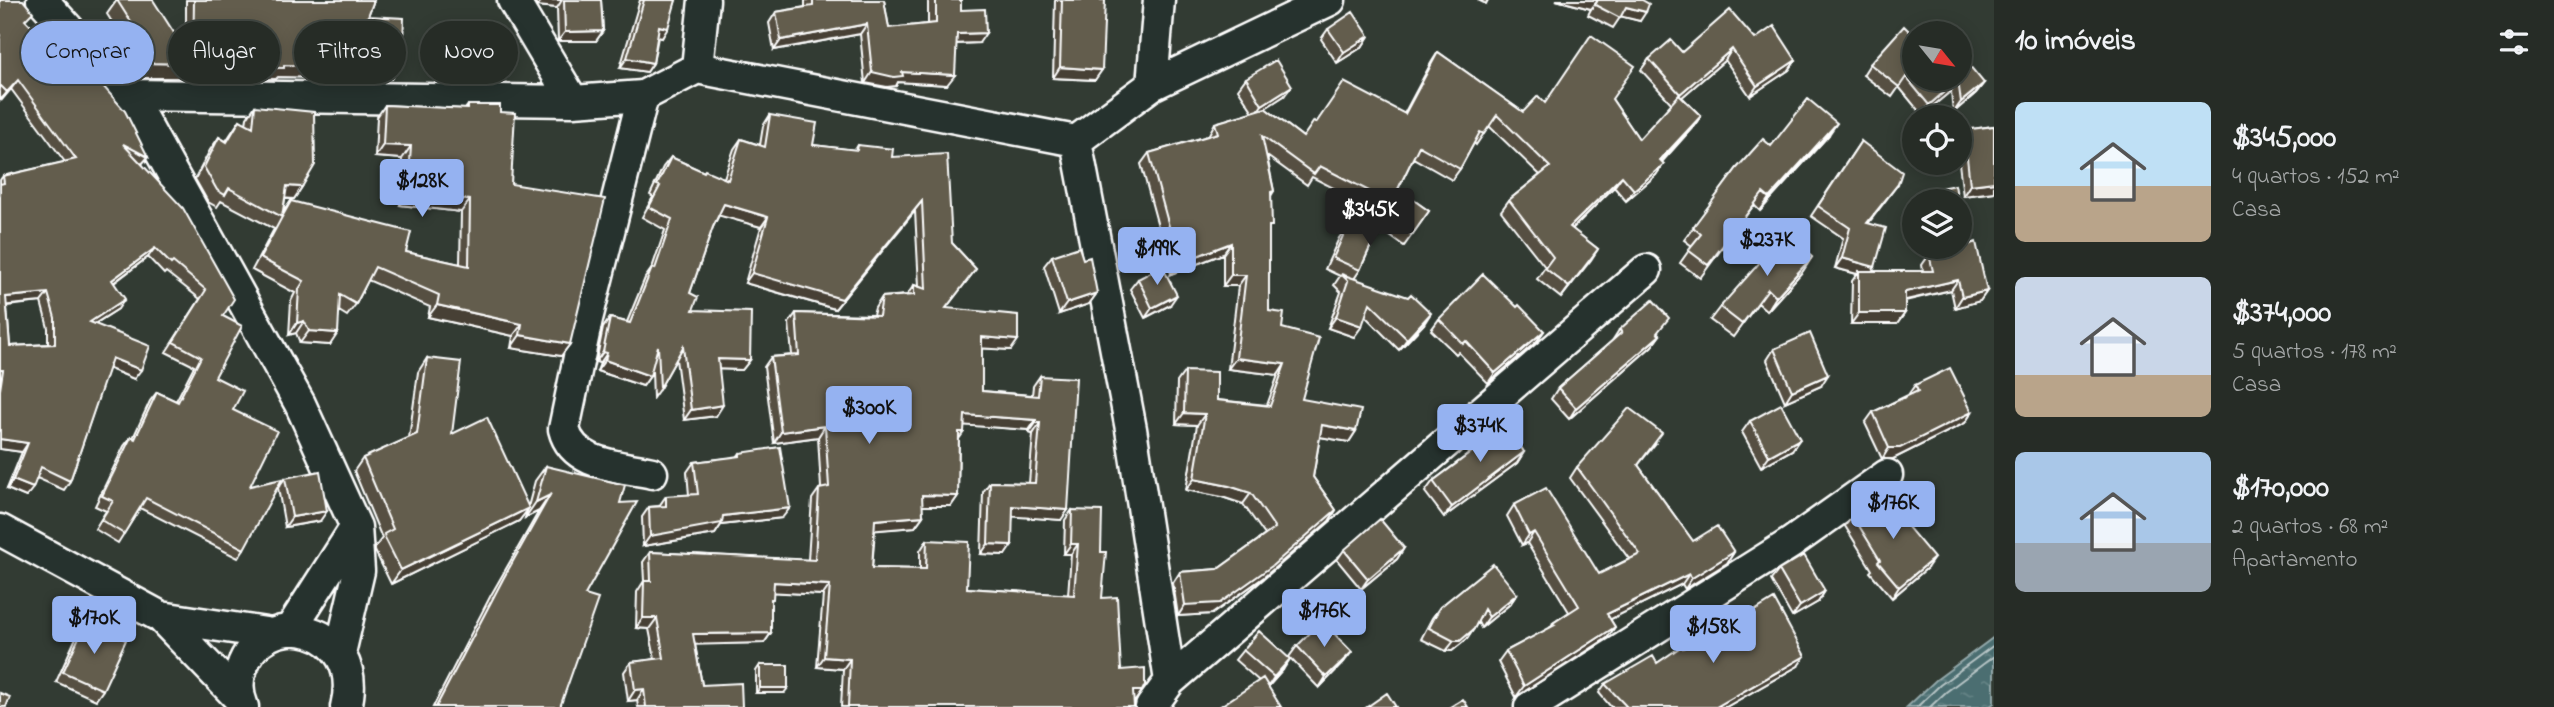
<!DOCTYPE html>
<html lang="pt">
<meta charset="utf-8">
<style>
:root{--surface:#262c26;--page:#323832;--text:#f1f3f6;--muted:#a4a7a7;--line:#424843;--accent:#95b2f1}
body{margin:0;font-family:"Indie Flower",sans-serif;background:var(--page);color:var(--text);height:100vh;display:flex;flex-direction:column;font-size:26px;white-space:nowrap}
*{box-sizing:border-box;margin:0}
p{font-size:23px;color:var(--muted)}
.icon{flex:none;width:38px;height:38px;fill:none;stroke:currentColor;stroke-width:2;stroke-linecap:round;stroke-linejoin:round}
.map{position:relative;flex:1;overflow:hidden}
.sheet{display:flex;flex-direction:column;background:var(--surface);width:560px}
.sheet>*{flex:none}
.guide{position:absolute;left:21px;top:21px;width:665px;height:63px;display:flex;gap:14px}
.needle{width:46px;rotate:120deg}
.buttons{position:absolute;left:1902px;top:21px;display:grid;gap:14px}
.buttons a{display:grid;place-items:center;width:70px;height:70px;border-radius:50%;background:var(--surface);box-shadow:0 4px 18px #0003,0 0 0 2px var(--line);font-size:35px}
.price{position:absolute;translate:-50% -60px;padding:0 16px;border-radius:7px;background:var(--accent);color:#111;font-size:23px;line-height:46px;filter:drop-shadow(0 2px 4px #0008)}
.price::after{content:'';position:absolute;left:50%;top:42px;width:21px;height:16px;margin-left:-10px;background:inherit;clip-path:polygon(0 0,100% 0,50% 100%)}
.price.selected{background:#222;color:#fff}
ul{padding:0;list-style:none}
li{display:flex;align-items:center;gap:21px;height:175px;padding:0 21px}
li span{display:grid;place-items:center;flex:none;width:196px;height:140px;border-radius:10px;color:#555}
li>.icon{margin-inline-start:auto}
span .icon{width:84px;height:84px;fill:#fffc;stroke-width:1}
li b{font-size:30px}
h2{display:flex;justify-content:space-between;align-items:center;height:84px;padding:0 21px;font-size:30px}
.tag{padding:0 24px;border-radius:32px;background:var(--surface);box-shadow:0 4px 18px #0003,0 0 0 2px var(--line);font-size:24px;line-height:63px}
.tag.selected{background:var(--accent);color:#111}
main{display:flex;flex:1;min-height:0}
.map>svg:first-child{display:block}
.water{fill:url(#water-ripples);stroke:#93a8aa;stroke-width:2}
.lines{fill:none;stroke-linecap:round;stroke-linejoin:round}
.shore{stroke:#b7c5c6;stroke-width:2}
.minor-casing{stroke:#fff;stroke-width:35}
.minor{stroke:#26332d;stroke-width:30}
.wall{fill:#565042;stroke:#fff;stroke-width:2;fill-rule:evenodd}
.shaded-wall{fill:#464136;stroke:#fff;stroke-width:2}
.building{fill:#645d4d;stroke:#fff;stroke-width:2;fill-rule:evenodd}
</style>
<main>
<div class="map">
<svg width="1994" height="707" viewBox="0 0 1994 707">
<defs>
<pattern id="water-ripples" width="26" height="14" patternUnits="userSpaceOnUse" patternTransform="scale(1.75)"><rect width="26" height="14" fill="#4b6e71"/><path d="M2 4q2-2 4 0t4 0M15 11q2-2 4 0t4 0" fill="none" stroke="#668486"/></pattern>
</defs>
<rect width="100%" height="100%" fill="#323b33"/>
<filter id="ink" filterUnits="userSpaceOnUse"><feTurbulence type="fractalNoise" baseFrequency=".0143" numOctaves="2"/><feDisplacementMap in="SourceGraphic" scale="14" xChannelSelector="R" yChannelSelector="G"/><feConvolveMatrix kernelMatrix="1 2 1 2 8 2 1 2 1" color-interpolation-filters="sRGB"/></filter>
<g filter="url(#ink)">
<path class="water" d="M1994,637V703L1989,707H1907L1936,680Z"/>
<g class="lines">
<path class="shore" d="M1917,707L1940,685L1994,645
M1930,707L1946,692L1994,656"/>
<g class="minor-casing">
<path id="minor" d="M42,0L129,95L300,404L356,527L359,571L340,653
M513,0L573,101
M697,68L704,0
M1152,85L1159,0
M129,95L573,101L643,96L697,68L1076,141L1152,85L1330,0
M643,96L587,319L564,429C573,466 621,466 652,473
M1076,141L1131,429L1170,681L1151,707
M0,530L161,617L239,698
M161,617L272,634
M290,630L356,527
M1170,681L1646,270
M243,707C238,695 237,682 241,670C263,601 367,626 346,707
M1530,707L1791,543L1887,475"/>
</g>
<use href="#minor" class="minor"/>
</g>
<path class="wall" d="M0,0L27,22L60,56L89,70L148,157L142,164L223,316L215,377L233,410L250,486L244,549L238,558L140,508L118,543L95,529L106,511L95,506L124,446L131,437L133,438L150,401L157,392L176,401L194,366L166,352L200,299L166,272L164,274L148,257L114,283L118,309L95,324L134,379L108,368L70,481L64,490L37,478L26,497L7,489L22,452L0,449V180L3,176L65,162L11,89L0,100ZM41,302L48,328V344L10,346L7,306Z
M117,0L186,52V0H374L368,16L403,41L400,45L391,79L278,77L276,79L185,78V76L184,78H138V63L107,14Z
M533,0H601L603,31L596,41H558L557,8L537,6Z
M640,0H676L662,38L658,37L653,63L647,72L620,68Z
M805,0H884L889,28L928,24V0H961V10L979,43L956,44L947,85L898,82L896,86L887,87L865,83L860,34L774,50L769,23L776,12L805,7Z
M1055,0H1105L1095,80L1053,78Z
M1478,0H1488L1486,4Z
M1556,0H1642L1640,21L1621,16L1613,28L1588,15L1591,9Z
M1328,29L1369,36L1362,47L1337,63L1321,39Z
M474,35L500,66L468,63L470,40Z
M1755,39L1796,60L1789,70L1750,96L1725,60L1682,97L1701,116L1693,127L1662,162L1656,175L1626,201L1614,187L1572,229L1598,249L1561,298L1537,279L1545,267L1501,211L1509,200L1540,175L1489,126L1476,145L1474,143L1460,169L1452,180L1413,158L1398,189L1429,211L1404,246L1379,228L1360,270L1354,279L1424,324L1399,350L1365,316L1354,337L1328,328L1341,292L1334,285L1340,276L1325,269L1339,238L1347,227L1349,228L1361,202L1312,177L1307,185L1267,156L1274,191L1271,196L1269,229V311L1282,328L1302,399L1356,431L1349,442L1320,437L1313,477L1336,510L1329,521L1264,577L1212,614L1178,616L1173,583L1180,572L1218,569L1265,535L1243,504L1222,497L1186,490L1197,425L1176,424L1177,382L1185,371L1217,400L1267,405L1278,375L1228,369L1238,286H1223V254L1171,274L1141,164L1149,153L1208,136L1215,123L1253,112L1238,89L1246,78L1284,96L1265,108L1303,137L1316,123L1404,114L1431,63L1438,52L1523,112L1545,103L1612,99L1639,139L1672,104L1641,70L1649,59Z
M1870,64L1914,79L1984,83L1976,93L1953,113L1951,91L1922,115L1899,87L1892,97L1863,75Z
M385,105L465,109L468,105L500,112L511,184L570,344L561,356L511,348L513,336L428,317L430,307L368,280L356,304L347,316L339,311L330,345L300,343L296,333L289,335L291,301L295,293L252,270L274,229L221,201L217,207L208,202L195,179L210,150L219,137L226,141L240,120L246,124L247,118L255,106L302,187L294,199H285L283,212L291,201L406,252L460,264L461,212L400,205L402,159L375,157L377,117Z
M770,115L813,145L855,150L858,145L892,157L952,243L976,269L946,308L1011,350L982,348V391L1032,395L1033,386L1040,376L1061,520L1013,516L1005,555L981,554L983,492L990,482L1029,483L1033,434L1029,433V430L964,425V432L959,439L958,496L951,506H922L923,516L915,527L875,530L872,568L920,569V551L927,540L967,588L1068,595L1071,554H1064L1065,520L1072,510L1101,552L1102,598L1121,670L1142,691L1135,701H1134V707H841L843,669L817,667L823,595L773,592L771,602V633L764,643L695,644L702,685L742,707H638L637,700L628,701L624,672L631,662L655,659L649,629L636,628L637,592L644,581L643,562L650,552L808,560L812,499L819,489L821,488L818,437L774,443L764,367L771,357L792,355L789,323L796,313L873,315L875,308L882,297L907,295L914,285L919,286L915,211L835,309L745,283L761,227L719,215L713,227L690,293L693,310L750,360L742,370L719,369L716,416L684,420L676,359L660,388L653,398L652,371L650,376L643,386L597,371L600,363L596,362L603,328L610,318L627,322L645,278L652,268L665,230L642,217L653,197L650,195L663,167L671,157L704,172L724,178L734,149L741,139L760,145L763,126Z
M1994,126V192L1963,196L1959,163H1960V135L1964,130Z
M1828,136L1760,211L1754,205L1700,278L1680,263L1692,246L1684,240L1737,168L1771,146Z
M1861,141L1898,184L1868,224L1875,267L1872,271H1923L1922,265L1929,255L1927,247H1960L1968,245L1987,291L1980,301L1955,308L1951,290L1905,301V313L1897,324H1851L1852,281L1857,274L1835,268L1843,238L1811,216Z
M1925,191L1958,201H1919Z
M1052,256L1083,259L1097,293L1089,304L1059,314L1044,266Z
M1812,257L1803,271L1767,311L1758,303L1733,337L1710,320L1720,307Z
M1138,279L1170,305L1145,318L1130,289Z
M1517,307L1544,331L1536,342L1488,383L1458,352L1456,354L1431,330L1439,319Z
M1619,330L1658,333L1660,335L1652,346L1569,419L1551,399L1558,388L1612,341Z
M1774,349L1821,386L1785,402L1767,360Z
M427,358L452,434L528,507L535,481L546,466L585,595L560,707H433L491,595L539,511L525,518L528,509L519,521L391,584L375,551V547L382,538L354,471L363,458L409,438L418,372Z
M1915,385L1972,412L1965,423L1893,459H1882L1865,423L1873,412L1908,395Z
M1750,421L1792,450L1761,467L1742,432Z
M1476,440L1524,452L1517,463L1444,517L1425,492L1433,481L1470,453L1468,451Z
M1655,444L1638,465L1693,541L1734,552L1727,563L1685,589L1682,584L1610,619L1615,627L1607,638L1516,697L1498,662L1506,651L1549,629L1553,623L1569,612L1527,543L1522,545L1507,516L1514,505L1599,574L1629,559L1570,478L1577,467Z
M740,453L782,518L721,525L715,534L643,546L642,517L649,507L659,506L666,496L689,495L687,472L694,462L737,457Z
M285,478L320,521L285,527L278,488Z
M1853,516L1927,568L1892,598L1870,572L1872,570L1845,526Z
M1404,548L1397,559L1361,589L1337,560L1344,550Z
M1779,570L1825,591L1818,602L1792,617L1771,580Z
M1517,594L1510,604L1481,628L1478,622L1467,639L1452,651H1446L1421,639L1432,618L1440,607Z
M86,622L103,690L96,700L56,682L78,633Z
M1730,626L1798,666L1726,707H1611L1599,693L1605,684L1657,663L1683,648Z
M1297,646L1344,662L1319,688L1289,657Z
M1243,650L1283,670L1268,687L1259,681L1235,660Z
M760,665L784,693H756V671Z"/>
<path class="shaded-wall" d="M542,0H562L557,8L537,6Z
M1556,0H1598L1591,9Z
M1626,7L1646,12L1640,21L1619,16Z
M867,24L860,34L774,50L781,40Z
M659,26L668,28L662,38L653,36Z
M603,31L596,41H558L565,32Z
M986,33L979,43L950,44L957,34Z
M1369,36L1362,47L1337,63L1344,52Z
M1732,49L1725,60L1673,105L1680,94Z
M472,58L504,60L500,66L468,63Z
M627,58L653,63L647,72L620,68Z
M1796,60L1789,70L1750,96L1757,86Z
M148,63L194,64L184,78H138Z
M284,65L399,67L391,79L278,77L276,79L185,78L193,67Z
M1060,67L1102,70L1095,80L1053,78Z
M872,72H902L955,75L947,85L898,82L896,86L887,87L865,83Z
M18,80L11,89L1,101L7,92Z
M1958,80L1951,91L1922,115L1929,105Z
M1984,83L1976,93L1953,113L1961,102Z
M1292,86L1284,96L1255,115L1262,105Z
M1701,116L1693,127L1653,171L1660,160Z
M1837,123L1828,136L1760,211L1769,198Z
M383,145L411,146L402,159L375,157Z
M1664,164L1656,175L1626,201L1634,190Z
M1622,176L1614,187L1563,238L1570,227Z
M1994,182V192L1963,196L1970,185Z
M287,186L302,187L294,199L279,198Z
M408,193L470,200L461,212L400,205Z
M922,201L835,309L745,283L752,273Z
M724,204L768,217L761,227L717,215Z
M1231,243L1223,254L1171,274L1179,263Z
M155,248L148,257L105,289L112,280Z
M1598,249L1591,260L1561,298L1569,287Z
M1812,257L1803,271L1767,311L1776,297Z
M1842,258L1875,267L1868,277L1859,271L1857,274L1835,268Z
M1231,275H1246L1238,286H1223Z
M1958,280L1951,290L1897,302L1905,292Z
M1987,291L1980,301L1955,308L1962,297Z
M48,293L41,302L0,306L6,297Z
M1097,293L1089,304L1059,314L1067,303Z
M1177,295L1170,305L1145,318L1152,308Z
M125,299L118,309L83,331L90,322Z
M437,305L522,324L513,336L428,317Z
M1431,313L1424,324L1399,350L1407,339Z
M1859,313H1905L1897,324H1851Z
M1336,317L1362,326L1354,337L1328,328Z
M304,321L296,333L289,335L297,323Z
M309,331L338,333L330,345L300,343Z
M1544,331L1536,342L1488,383L1495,373Z
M520,335L570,344L561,356L511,348Z
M1660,335L1652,346L1569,419L1576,408Z
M982,337L1018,340L1011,350L975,348Z
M603,352L607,353L600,363L596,362Z
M112,358L141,370L134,379L105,367Z
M1236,358L1285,364L1278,375L1228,369Z
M718,359L750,360L742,370L711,369Z
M605,360L650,376L643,386L597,371Z
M1828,375L1821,386L1785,402L1792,391Z
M723,405L716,416L684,420L691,410Z
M1972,412L1965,423L1893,459H1882L1889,448Z
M1184,413L1205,414L1197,425L1176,424Z
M965,415L1036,420L1029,430L958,425Z
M1036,423H1040L1033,434L1029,433Z
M1322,425L1356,431L1349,442L1314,436Z
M825,426L818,437L774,443L781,432Z
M0,439L28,443L22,452L0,449Z
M1800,439L1792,450L1761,467L1769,456Z
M1524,452L1517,463L1444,517L1452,507Z
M1194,479L1229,486L1251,493L1243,504L1222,497L1186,490Z
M13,480L33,488L26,497L7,489Z
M550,495L539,511L525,518L536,502Z
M922,495L958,496L951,506H914Z
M1013,506L1068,510L1061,520L1006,516Z
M529,508L519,521L391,584L401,570Z
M790,508L782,518L721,525L715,534L643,546L650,536L723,516Z
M1336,510L1329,521L1264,577L1212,614L1178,616L1185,605Z
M327,511L320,521L285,527L292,517Z
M923,516L915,527L868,531L875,520Z
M1534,532L1527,543L1522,545L1529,535Z
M988,544L1012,545L1005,555L981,554Z
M1071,544H1078L1071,554H1064Z
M1404,548L1397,559L1361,589L1368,579Z
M1734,552L1727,563L1685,589L1692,578Z
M1934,558L1927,568L1892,598L1899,587Z
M1689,574L1682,584L1599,625L1607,614Z
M774,582L830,585L823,595L767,592Z
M1825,591L1818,602L1792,617L1800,606Z
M1517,594L1510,604L1481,628L1489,617Z
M643,618H657L649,629L636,628Z
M1615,627L1607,638L1516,697L1524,686Z
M1474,629L1467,639L1452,651H1446L1454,641Z
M771,633L764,643L686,645L693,634Z
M1352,652L1344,662L1319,688L1326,677Z
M1805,656L1798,666L1726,707H1716Z
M824,657L850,659L843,669L817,667Z
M1290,659L1283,670L1267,688L1274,677Z
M760,688H788L784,693H756Z
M644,689L637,700L628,701L635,690Z
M1133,691H1142L1135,701H1126Z"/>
<path class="building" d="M0,0H23L33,12L25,20L60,56L75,45L91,66L88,69L125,111L148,157L123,144L183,208L234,299L223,316L242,326L215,377L243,391L233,410L277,431L250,486L282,479L244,549L146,498L124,534L101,520L113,501L102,496L131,437L135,439L157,392L178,402L201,357L173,342L206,290L173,262L171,264L155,248L112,280L125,299L90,322L150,346L141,370L112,358L70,481L41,467L33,488L13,480L28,443L0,439V390L3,370H0V184L4,183L3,176L76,159L18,80L7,92L0,85ZM48,293L55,318V344L10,346L6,297Z
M117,0H153L194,64L148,63V49Z
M194,0H374L368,16L404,18L403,41H400L399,67L284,65V68L193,67Z
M564,0H601L603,31L565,32Z
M644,0H676L668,28L659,26L653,63L627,58Z
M813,0H884L889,28L936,23V0H961V10L985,9L986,33L957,34L955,75L902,72L903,76L894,77L872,72L867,24L781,40L776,12L813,6Z
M1062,0H1105L1102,70L1060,67Z
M1598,0H1642L1649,4L1646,12L1626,7L1620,18L1595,5Z
M1730,10L1755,39L1774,26L1796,60L1757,86L1732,49L1680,94L1649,59L1671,40L1682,52Z
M1353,12L1369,36L1344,52L1328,29Z
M1904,26L1914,36V79H1960V54L1984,83L1961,102L1958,80L1929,105L1906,77L1899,87L1870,64Z
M474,35L506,37L504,60L472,58Z
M1591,35L1635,66L1612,99L1639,139L1679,95L1701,116L1660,160L1664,164L1634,190L1622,176L1570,227L1598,249L1569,287L1545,268L1553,257L1509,200L1550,167L1497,115L1484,134L1480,132L1460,169L1419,146L1398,189L1429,211L1412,235L1384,216L1360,270L1333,258L1347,227L1351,228L1369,191L1320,166L1314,174L1262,136L1274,191L1271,192L1272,226H1269V311L1284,313L1282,328L1319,338L1302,399L1361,410L1356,431L1322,425L1313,477L1336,510L1272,566L1220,603L1185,605L1180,572L1218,569L1275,528L1251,493L1229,486L1194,479L1205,414L1184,413L1185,371L1217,372V400L1270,406L1285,364L1236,358L1246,275H1231V243L1179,263L1149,153L1218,133L1215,123L1265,108L1303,137L1314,121L1316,123L1344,82L1405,114L1438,52L1523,112L1538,96L1545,103Z
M1276,60L1292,86L1262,105L1246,78Z
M1808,99L1837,123L1769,198L1763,193L1708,265L1688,250L1701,234L1693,227L1737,168L1763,139L1771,146Z
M385,105L468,109V105H500V112L515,113L511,184L605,199L570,344L520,335L522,324L437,305L439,295L375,267L356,304L340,295L338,333L309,331L304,321L297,323L299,289L304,281L260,258L282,217L229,188L225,195L217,190L204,167L219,137L227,142L240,120L253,127L255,106L314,112L315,165L302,187L287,186L282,217L291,201L411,232L406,252L469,266L470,200L408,193L411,146L383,145Z
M770,115L817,123L813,145L857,150L858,145L893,149L892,157L947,154L952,243L976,269L946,308L1018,315V340L982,337V391L1038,396L1040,376L1076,378L1068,510L1013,506L1012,545L988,544L990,482L1035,483L1040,423H1036V420L965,415L964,432H959L958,496L922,495L923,516L875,520L872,568L926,569L927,540L969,542L967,588L1074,595L1078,544H1071L1072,510L1102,511L1101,552H1106L1102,598L1117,597L1121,670L1145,668V685L1142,691H1133L1134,707H848L850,659L824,657L830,585L774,582L773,599H771V633L693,634L702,685L741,683L742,707H646L644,689L635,690L631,662L664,658L657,618H643L644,581H651L650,552L815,560L819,489L829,487L825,426L781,432L771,357L799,355L796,313L879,316L882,297L914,295V285L926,289L922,201L842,299L752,273L768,217L724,204L713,227L690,293L698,297L693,310L751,312L750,360L718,359L723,405L691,410L683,347L660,388L658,346L650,376L605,360L607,353L603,352L610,318L630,323L652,268L655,269L672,219L649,207L660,186L657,185L671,157L704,172L705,170L728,180L741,139L765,147Z
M1994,126V182L1970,185L1964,130Z
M1861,141L1902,172L1898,184L1867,223L1886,228L1875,267L1842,258L1850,228L1818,206Z
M1955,185L1958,201H1928L1925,191Z
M1960,208L1968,245L1976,242L1987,291L1962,297L1958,280L1905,292V313H1859V271H1933L1929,254L1938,252L1937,247H1960Z
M1786,233L1812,257L1776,297L1768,289L1742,324L1720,307Z
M1079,247L1083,259L1090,257L1097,293L1067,303L1052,256Z
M1162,266L1177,295L1152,308L1138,279Z
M1341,274L1408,297L1411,294L1431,313L1407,339L1370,303L1362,326L1336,317L1348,281Z
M1483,274L1517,307L1519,305L1544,331L1495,373L1466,341L1463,344L1439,319Z
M1653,300L1669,318L1657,333L1660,335L1576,408L1558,388L1622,332L1619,330Z
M1810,333L1828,375L1792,391L1774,349Z
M427,358L461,362L452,434L487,417L529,508L401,570L385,538L384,534L393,529L363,458L417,434Z
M1950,368L1972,412L1900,448H1889L1873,412L1918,391L1915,385Z
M1781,404L1800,439L1769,456L1750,421Z
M1629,408L1662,433L1638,465L1693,541L1717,526L1734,552L1692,578L1689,574L1607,614L1615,627L1524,686L1506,651L1555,625L1553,623L1579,606L1534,532L1529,535L1514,505L1546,488L1599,574L1640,554L1577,467Z
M1504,419L1524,452L1452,507L1433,481L1480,446L1476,440Z
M780,447L790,508L723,516L722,523L650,536L649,507L666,506V496L698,494L694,462L740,456V453Z
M546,466L625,485L620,503L637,502L585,595L598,599L560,707H436L503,579L550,495L536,502Z
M320,471L327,511L292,517L285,478Z
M1888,494L1903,521L1934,558L1899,587L1878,562L1880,560L1853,516Z
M1380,519L1404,548L1368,579L1344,550Z
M1804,555L1825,591L1800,606L1779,570Z
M1493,564L1517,594L1489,617L1484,609L1474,629L1460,641H1454L1429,628L1440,607Z
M1774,599L1805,656L1716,707H1627L1605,684L1653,656L1657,663L1682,646L1683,648L1728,623L1730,626Z
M1322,621L1352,652L1326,677L1297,646Z
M86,622L126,640L103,690L63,672Z
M1259,631L1290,659L1274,677L1243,650Z
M760,665H788V688H760Z
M1263,678L1281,707H1219Z
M0,693L10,697L6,707H0Z
M1387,693L1396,707H1367Z
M1463,699L1468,707H1450Z"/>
</g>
</svg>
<div class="buttons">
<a><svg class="needle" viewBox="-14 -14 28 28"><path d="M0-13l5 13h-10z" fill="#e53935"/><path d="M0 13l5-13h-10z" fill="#a4a7a7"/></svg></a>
<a><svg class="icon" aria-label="locate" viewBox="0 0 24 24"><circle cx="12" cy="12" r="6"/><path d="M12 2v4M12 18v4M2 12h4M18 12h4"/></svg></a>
<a><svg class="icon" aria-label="layers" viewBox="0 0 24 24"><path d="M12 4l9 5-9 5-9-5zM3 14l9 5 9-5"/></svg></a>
</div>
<b class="price" style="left:422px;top:219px">$128K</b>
<b class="price selected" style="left:1370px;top:248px">$345K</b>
<b class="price" style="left:1767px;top:278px">$237K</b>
<b class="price" style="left:1157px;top:287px">$199K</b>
<b class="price" style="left:869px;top:446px">$300K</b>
<b class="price" style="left:1480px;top:464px">$374K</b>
<b class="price" style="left:1893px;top:541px">$176K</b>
<b class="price" style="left:1324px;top:649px">$176K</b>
<b class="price" style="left:94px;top:656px">$170K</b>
<b class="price" style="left:1713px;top:665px">$158K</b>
<div class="guide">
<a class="tag selected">Comprar</a>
<a class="tag">Alugar</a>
<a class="tag">Filtros</a>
<a class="tag">Novo</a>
</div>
</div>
<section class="sheet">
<h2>10 imóveis<svg class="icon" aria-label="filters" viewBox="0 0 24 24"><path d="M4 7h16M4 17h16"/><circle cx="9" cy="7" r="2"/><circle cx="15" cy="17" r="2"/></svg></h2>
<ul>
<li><span style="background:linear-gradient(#bfe0f5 60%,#b9a48a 0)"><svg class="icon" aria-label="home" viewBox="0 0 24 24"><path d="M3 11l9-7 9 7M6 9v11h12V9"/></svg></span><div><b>$345,000</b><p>4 quartos · 152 m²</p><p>Casa</p></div></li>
<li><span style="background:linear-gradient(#c9d6e8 70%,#b9a48a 0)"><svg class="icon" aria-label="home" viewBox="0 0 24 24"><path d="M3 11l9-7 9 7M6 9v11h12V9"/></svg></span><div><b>$374,000</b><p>5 quartos · 178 m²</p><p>Casa</p></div></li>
<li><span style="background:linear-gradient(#a9c7e8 65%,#9aa5b1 0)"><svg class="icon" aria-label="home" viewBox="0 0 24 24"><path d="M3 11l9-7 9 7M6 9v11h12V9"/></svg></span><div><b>$170,000</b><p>2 quartos · 68 m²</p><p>Apartamento</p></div></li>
</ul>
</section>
</main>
